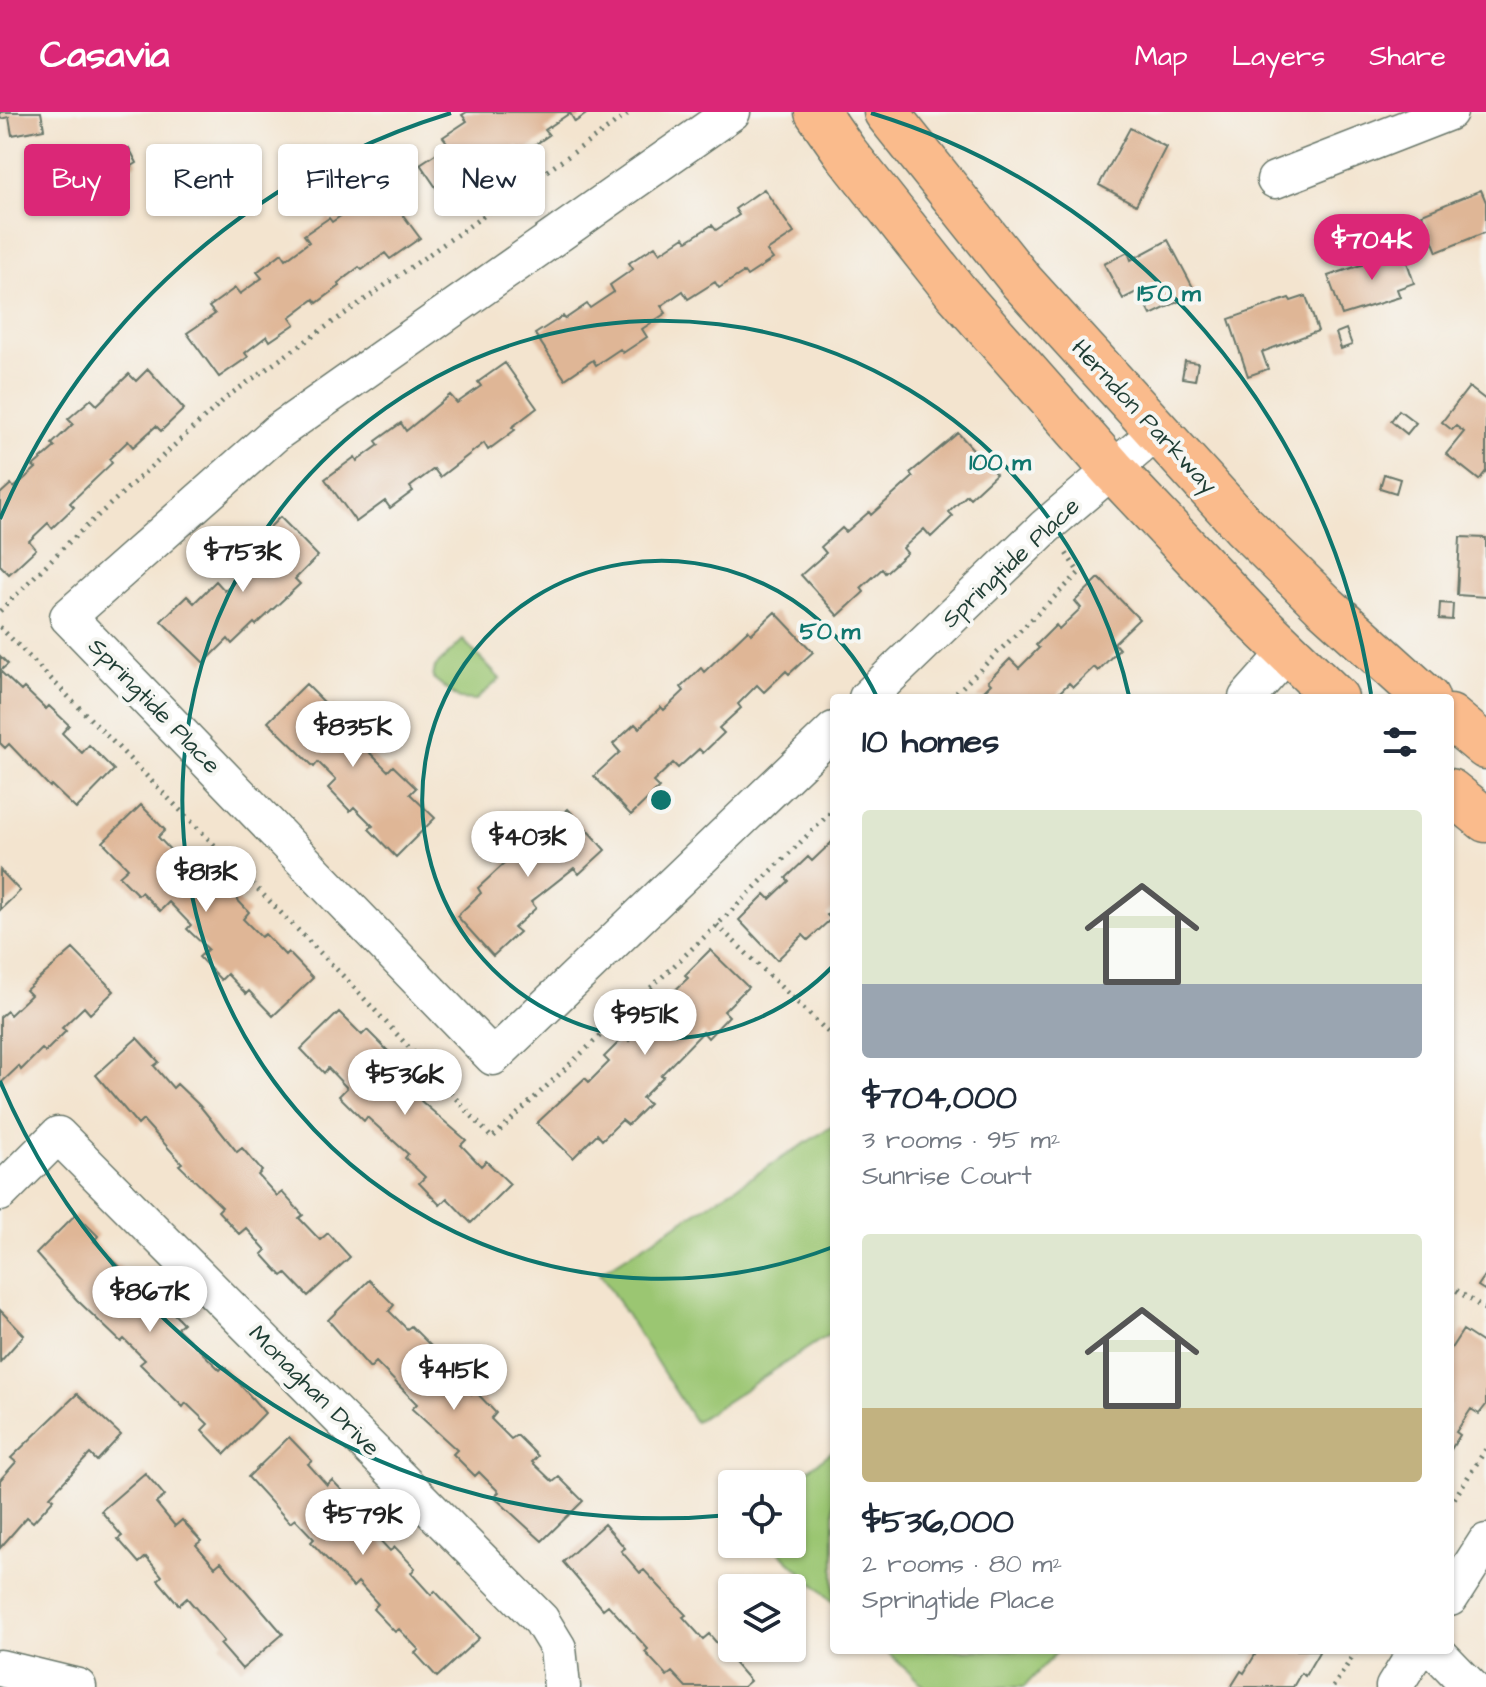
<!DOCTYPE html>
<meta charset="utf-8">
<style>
:root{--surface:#fff;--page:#f2f2f3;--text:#1f2937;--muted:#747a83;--accent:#db2777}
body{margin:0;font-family:"Architects Daughter",sans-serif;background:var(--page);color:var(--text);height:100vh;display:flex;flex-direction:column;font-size:30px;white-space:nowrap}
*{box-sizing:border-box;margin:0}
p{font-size:26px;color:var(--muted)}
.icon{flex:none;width:44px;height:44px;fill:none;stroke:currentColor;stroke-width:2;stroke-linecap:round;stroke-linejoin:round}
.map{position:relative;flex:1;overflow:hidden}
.side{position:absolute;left:830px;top:582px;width:624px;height:960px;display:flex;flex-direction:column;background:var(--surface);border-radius:8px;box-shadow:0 2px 6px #0004}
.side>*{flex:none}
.top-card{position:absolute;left:24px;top:32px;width:686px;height:72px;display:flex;gap:16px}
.tools{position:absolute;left:718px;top:1358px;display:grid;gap:16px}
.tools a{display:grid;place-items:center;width:88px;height:88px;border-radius:8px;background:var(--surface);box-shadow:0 2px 6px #0004;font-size:40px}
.price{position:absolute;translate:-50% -68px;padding:0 18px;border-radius:28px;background:#fff;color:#222;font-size:26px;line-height:52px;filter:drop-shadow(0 2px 4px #0008)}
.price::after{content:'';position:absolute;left:50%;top:48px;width:24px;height:18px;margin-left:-12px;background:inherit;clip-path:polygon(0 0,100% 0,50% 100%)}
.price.active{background:var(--accent);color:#fff}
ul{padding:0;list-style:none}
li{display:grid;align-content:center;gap:16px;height:424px;padding:0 32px}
li span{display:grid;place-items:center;height:248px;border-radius:8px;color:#555}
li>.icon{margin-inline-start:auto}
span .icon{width:144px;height:144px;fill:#fffc;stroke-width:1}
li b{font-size:34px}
h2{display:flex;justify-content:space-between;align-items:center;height:96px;padding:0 32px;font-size:34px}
.chip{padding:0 28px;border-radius:8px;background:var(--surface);box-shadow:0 2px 6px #0004;font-size:28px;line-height:72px}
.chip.active{background:var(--accent);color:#fff}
header{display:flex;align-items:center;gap:48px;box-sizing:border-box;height:112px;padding:0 40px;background:var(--accent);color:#fff}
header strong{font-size:38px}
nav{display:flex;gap:44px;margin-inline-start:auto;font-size:28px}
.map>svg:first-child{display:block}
.green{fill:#9bc672;stroke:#5d8253;stroke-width:2}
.building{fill:#dfb696}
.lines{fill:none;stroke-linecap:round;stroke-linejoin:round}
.minor-casing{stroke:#69776a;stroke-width:39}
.major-casing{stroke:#69776a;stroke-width:47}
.path{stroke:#69776a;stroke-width:5;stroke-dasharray:2 6;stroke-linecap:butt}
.minor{stroke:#fff;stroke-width:36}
.major{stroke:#fabb8c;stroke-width:44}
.ring{fill:none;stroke:#0f766e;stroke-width:4}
.labels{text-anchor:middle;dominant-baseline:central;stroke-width:8;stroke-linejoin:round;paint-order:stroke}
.street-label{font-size:24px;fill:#1f3d34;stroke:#f6f6f2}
.centre{fill:#0f766e;stroke:#f6f6f2;stroke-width:4}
.ring-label{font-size:24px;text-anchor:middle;font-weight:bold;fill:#0f766e;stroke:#f6f6f2;stroke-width:8;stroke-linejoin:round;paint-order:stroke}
</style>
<header>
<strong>Casavia</strong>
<nav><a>Map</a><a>Layers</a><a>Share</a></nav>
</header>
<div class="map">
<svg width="1486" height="1575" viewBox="0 0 1486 1575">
<rect width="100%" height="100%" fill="#f6f6f2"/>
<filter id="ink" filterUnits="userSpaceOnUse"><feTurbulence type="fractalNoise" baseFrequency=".0125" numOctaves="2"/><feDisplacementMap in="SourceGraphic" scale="16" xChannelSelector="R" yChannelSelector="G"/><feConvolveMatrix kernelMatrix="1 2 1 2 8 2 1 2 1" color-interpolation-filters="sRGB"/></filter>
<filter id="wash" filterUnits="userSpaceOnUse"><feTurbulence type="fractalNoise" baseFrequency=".006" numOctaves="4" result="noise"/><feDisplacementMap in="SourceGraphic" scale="32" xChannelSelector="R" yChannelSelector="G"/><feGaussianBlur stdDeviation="1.8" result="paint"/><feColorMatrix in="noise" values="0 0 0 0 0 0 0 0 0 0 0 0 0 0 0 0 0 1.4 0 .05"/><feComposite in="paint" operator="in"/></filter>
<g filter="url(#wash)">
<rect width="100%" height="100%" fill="#f3e4cf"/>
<path class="green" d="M463,528L500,567L476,588L459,587L433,566L435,555Z
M834,1013V1219L695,1310L600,1161Z
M834,1338V1491L771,1432H792V1372H789Z
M885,1538H1059L1024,1575H925Z"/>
<g id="blocks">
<path class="building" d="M0,0H41L44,17L12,23L9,5L0,7Z
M467,0H589L575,10L570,1L545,18L549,23L523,41L518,34L497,48L501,54L476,71L479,76L450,96L420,52L449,33L443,25L467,9L462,3Z
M1130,16L1166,35L1136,93L1099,73Z
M129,36L137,51L122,60L114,45Z
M764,77L794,121L767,139L773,147L747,164L744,160L719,176L715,170L688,187L683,179L661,194L666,201L642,217L647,225L623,241L620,237L596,253L593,248L565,267L535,222L563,204L565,207L587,192L590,196L614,180L610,173L633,157L629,151L655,134L660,141L684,125L687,129L712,113L716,118L739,103L735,97Z
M1481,78L1486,90V120L1437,140L1422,102Z
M386,80L420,126L390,147L385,141L362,158L359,155L338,171L340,174L317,191L314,187L290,205L295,212L270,229L267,224L245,241L248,245L219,265L187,221L215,202L209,195L235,176L240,182L262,166L257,160L282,141L286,147L309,130L304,123L329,106L332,110L355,94L359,99Z
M1168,128L1196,181L1151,203L1143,187L1148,183L1144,176L1123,187L1104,152L1128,140L1131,148Z
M1402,135L1414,171L1397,177L1400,185L1342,203L1328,164L1382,146L1381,143Z
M1306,184L1318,219L1262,240L1268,257L1248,264L1229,207L1289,186L1291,189Z
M1346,217L1352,233L1341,237L1336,221Z
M1185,249L1198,251L1195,268L1182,266Z
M505,251L537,296L512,315L515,318L488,338L484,331L440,365L434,357L410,375L413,379L390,396L385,389L356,410L325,367L355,345L357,349L379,333L376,329L401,311L406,319L450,283L457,291L481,274L478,270Z
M148,257L184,297L161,319L156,314L133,335L128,329L109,347L112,351L70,391L74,395L52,416L48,411L29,429L36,437L9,462L0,453V382L11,372L14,376L36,356L33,354L55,335L52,332L73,312L68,307L91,287L97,293L129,262L136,269Z
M1469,275L1486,288V359L1479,368L1446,342L1464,320L1456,314L1452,318L1442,310Z
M1399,298L1416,311L1407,322L1391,309Z
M958,321L996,362L970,386L967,383L949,400L953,404L931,425L924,417L903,436L907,441L885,461L882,457L861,476L864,480L838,504L801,463L826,441L821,435L842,416L846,420L869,400L871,403L913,365L910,361Z
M1384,362L1400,367L1396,381L1380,376Z
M280,405L318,444L295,467L300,472L256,513L254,511L232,532L228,527L204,551L161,509L187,484L194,491L216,469L225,479L245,460L240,455L260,435L255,430Z
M1460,425L1486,426V485L1457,483Z
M1099,466L1139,507L1114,531L1119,537L1098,559L1094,555L1073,575L1069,571L1054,586H977L991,572L988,569L1010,547L1019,556L1039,536L1036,533L1056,513L1059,517L1081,496L1075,489Z
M1440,491L1453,492L1452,508L1439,507Z
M775,500L813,540L789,562L786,559L764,580L757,573L738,592L741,596L719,616L724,621L703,641L699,637L678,656L673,651L653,670L659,676L631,703L594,664L620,640L613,632L635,612L639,616L661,595L664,598L684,579L681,575L701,556L704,560L748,518L751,522Z
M0,544L8,552L0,559L21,579L24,576L46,597L49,594L69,613L62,621L82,641L89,633L114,658L76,697L51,673L50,675L9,632L5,636L0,631Z
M306,572L330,596L333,593L355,614L352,617L374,638L370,641L388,659L393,654L416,676L410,682L435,706L396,745L369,717L373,714L354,695L350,699L328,676L336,668L318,650L314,655L268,610Z
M141,693L165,718L158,725L177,745L180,742L223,781L227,777L249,800L243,807L261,825L265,822L285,843L288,840L313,866L273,904L249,879L246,882L227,862L221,868L199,845L208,837L187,817L191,813L169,790L160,799L141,780L138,783L119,764L128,756L103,730Z
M568,697L605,738L579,762L574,756L531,790L536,796L514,816L519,820L493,844L457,804L481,781L478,776L519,738L515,734L538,713L544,720Z
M834,728V797L827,803L831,807L808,828L803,823L777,848L739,808L765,782L770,787L789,769L786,766L808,745L812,749Z
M0,758L20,779L0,798Z
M73,837L114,879L90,902L84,895L62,916L66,919L45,940L42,937L21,958L19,954L0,972V905L7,899L10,903L31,883L26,878Z
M710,838L748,875L724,899L729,904L708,926L703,920L661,963L664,964L642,986L649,992L628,1013L622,1008L602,1028L597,1022L573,1046L537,1011L585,966L589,970L609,950L604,945L625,924L629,929L648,909L642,903L664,881L668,885L688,866L685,863Z
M339,900L362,923L367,918L389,940L383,945L403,965L406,962L427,983L421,989L466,1028L461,1033L481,1054L486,1049L510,1072L471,1111L447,1086L440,1093L419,1071L425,1065L405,1046L408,1042L367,1005L364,1009L339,984L347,976L328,956L324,961L301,937Z
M137,926L159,950L154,954L173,976L177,972L200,994L237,1040L242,1036L262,1059L258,1063L277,1084L282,1080L303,1103L299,1106L320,1128L328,1121L350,1145L308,1184L286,1161L282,1164L262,1142L266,1138L246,1116L239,1122L218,1099L222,1095L179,1053L182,1051L143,1008L138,1013L96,963Z
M76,1102L98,1124L94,1129L158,1192L161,1189L183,1211L177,1216L220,1258L224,1254L265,1301L225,1342L202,1318L208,1312L186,1291L183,1295L140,1252L145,1248L124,1227L121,1230L77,1188L36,1142Z
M1486,1162V1179L1478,1174Z
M369,1168L394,1193L389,1199L407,1217L411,1214L453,1256L450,1259L472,1282L475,1279L496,1301L491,1307L511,1327L517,1323L538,1344L532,1350L553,1370L559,1365L583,1389L542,1429L494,1385L499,1380L479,1360L475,1364L453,1342L457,1338L412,1297L417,1292L376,1250L370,1256L328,1208Z
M0,1198L24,1223L0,1250Z
M1463,1218L1486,1233V1293L1479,1302L1471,1297L1456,1320L1460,1323L1450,1339V1238Z
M77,1282L121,1323L97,1349L90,1342L50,1384L54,1387L33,1410L27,1405L0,1436V1368L16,1350L11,1346Z
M289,1325L312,1349L308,1352L327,1373L332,1368L355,1392L350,1396L390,1439L395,1435L415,1456L411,1461L431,1483L435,1479L479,1526L437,1565L415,1541L419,1538L399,1517L395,1520L373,1497L378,1492L358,1470L353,1475L311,1430L314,1427L295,1407L290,1411L248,1365Z
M145,1361L165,1384L156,1391L175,1414L182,1408L201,1429L196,1433L215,1455L221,1450L283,1522L242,1557L220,1532L224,1529L187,1486L179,1493L158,1468L162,1464L146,1445L139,1451L118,1427L122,1424L101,1399Z
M604,1412L625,1436L621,1439L640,1461L644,1458L686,1503L683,1505L703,1527L709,1522L750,1569L743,1575H686L672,1560L667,1564L645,1540L648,1537L608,1493L603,1497L563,1450Z
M1258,1538H1317L1319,1540L1305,1564L1301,1561L1293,1575H1231L1241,1559L1244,1561Z"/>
</g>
</g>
<g filter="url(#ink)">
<use href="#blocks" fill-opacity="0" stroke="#69776a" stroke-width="2"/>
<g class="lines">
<g class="minor-casing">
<path id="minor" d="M732,0L276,321L68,505L493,945L834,618
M1275,68L1449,0
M867,586L1045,415L1158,319
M1247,586L1288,540
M0,1081L58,1023L541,1508L558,1536L562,1575
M1450,1486L1486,1430
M1435,1538L1471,1575
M0,1556L78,1575
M1394,1575L1417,1538"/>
</g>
<g class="major-casing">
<path id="major" d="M817,0L845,40L956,180L1039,274L1112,357L1250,503L1336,586
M886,0L1022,170L1243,413L1325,494L1427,586
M1450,605L1486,635
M1450,679L1486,708"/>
</g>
<path class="path" d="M0,499L67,432L228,284L631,0
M0,515L349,870L492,1026L717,813L834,697
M951,586L1079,461L1066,441
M717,813L834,926
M1450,1174L1486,1198
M1450,1393L1486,1337
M1333,1575L1357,1538"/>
<use href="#minor" class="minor"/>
<use href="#major" class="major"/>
</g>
</g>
<g class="ring">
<path d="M833 854A239 239 0 1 1 877 585"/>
<path d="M833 1135A479 479 0 1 1 1129 584"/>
<path d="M730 1403A718 718 0 0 1 0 969M0 407A718 718 0 0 1 451 1M871 1A718 718 0 0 1 1371 582"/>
</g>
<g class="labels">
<g class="street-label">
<text transform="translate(1144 305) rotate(47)">Herndon Parkway</text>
<text transform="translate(1011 451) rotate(-43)">Springtide Place</text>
<text transform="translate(154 594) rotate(46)">Springtide Place</text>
<text transform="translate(314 1279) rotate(45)">Monaghan Drive</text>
</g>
</g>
<circle cx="661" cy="688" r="12" class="centre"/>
<g class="ring-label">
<text x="1169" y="189">150 m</text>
<text x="1000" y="358">100 m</text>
<text x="830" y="527">50 m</text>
</g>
</svg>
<div class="tools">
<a><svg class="icon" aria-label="locate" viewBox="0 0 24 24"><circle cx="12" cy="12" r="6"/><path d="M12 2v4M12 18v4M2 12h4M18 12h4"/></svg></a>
<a><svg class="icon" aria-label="layers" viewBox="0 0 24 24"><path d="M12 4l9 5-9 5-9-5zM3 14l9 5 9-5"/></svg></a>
</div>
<b class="price active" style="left:1372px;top:170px">$704K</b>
<b class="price" style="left:243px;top:482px">$753K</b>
<b class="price" style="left:353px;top:657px">$835K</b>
<b class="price" style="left:528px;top:767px">$403K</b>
<b class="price" style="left:206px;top:802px">$813K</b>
<b class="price" style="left:645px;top:945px">$951K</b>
<b class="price" style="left:405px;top:1005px">$536K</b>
<b class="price" style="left:150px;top:1222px">$867K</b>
<b class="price" style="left:454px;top:1300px">$415K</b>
<b class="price" style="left:363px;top:1445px">$579K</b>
<div class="top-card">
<a class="chip active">Buy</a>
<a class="chip">Rent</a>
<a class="chip">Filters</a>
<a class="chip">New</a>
</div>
<section class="side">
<h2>10 homes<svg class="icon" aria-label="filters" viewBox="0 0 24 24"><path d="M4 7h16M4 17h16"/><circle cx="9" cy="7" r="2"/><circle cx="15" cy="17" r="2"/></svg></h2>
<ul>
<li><span style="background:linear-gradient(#dfe7d0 70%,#9aa5b1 0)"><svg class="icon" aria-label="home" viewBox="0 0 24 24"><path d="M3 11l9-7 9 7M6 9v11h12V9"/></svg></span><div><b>$704,000</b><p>3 rooms · 95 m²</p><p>Sunrise Court</p></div></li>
<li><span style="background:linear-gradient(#dfe7d0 70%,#c2b280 0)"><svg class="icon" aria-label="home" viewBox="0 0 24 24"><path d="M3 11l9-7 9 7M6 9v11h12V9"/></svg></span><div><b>$536,000</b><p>2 rooms · 80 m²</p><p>Springtide Place</p></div></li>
</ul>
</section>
</div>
